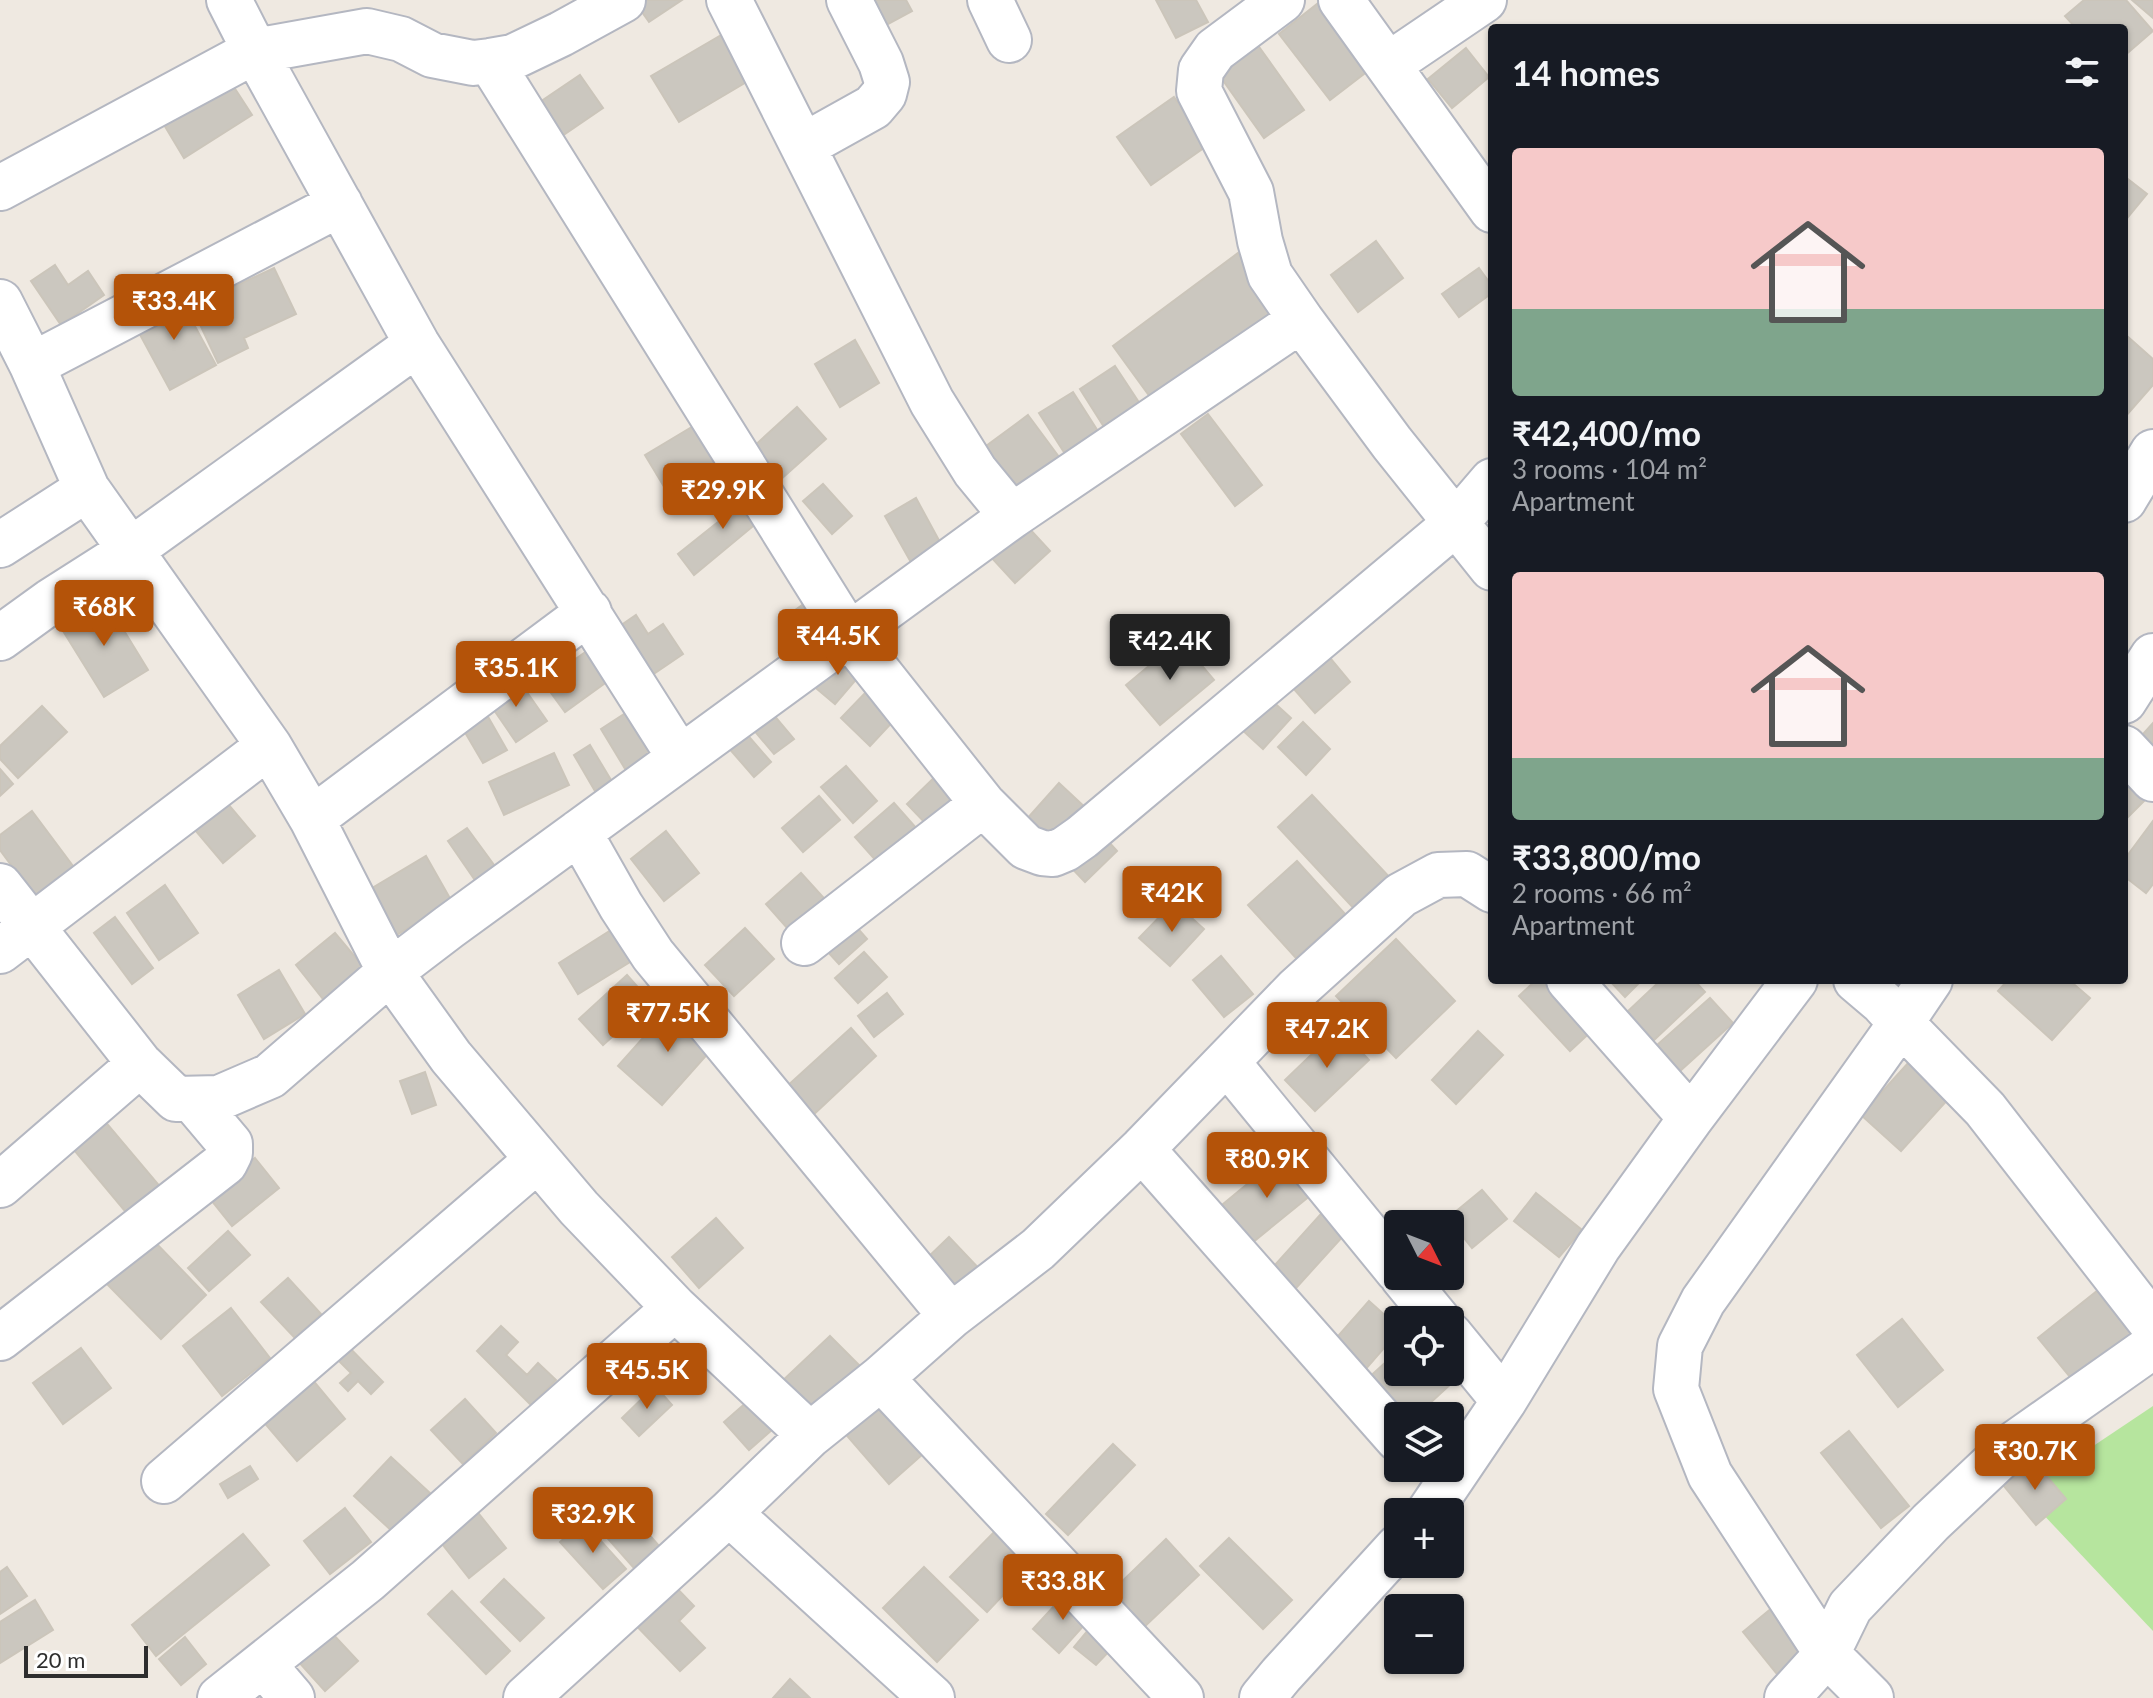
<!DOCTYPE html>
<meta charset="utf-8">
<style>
:root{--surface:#171b24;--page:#242831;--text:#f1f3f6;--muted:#9ea1a6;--accent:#b45309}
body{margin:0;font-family:Lato,sans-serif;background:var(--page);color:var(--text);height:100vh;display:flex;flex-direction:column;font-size:30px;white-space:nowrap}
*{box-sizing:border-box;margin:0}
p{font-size:26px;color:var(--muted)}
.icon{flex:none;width:44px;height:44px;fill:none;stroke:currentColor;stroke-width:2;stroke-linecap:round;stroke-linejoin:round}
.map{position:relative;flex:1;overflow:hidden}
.drawer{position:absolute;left:1488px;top:24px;width:640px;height:960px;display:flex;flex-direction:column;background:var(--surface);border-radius:8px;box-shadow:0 2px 6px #0004}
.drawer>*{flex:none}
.needle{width:52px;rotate:132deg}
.tools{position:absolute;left:1384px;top:1210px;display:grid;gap:16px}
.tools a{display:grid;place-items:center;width:80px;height:80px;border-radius:8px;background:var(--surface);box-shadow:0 2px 6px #0004;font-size:40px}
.scale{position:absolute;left:24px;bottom:20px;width:124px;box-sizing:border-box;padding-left:8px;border:4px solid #2e2e2e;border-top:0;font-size:22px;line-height:28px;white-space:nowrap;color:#2e2e2e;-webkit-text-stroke:6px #fff;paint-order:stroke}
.price{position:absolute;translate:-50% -68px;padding:0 18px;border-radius:8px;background:var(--accent);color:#fff;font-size:26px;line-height:52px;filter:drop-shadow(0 2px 4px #0008)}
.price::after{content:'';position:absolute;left:50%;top:48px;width:24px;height:18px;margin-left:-12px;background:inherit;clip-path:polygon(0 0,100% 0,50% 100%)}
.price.current{background:#222;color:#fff}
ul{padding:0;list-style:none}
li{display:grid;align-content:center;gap:16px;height:424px;padding:0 24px}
li span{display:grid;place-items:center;height:248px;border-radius:8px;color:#555}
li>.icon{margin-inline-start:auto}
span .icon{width:144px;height:144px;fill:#fffc;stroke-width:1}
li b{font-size:34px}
h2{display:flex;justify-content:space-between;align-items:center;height:96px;padding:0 24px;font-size:34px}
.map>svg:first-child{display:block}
.green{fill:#b6e59e}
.building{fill:#cbc7bf;stroke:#cbc5ba;stroke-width:2}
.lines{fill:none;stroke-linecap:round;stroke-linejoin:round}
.minor-casing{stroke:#b4b7c1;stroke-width:48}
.minor{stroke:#fff;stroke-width:44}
</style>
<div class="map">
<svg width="2153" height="1698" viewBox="0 0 2153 1698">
<rect width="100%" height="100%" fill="#efe9e1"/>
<path class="green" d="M2153,1406V1631L2023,1493Z"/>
<path class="building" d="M644,0H682L649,22L637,5Z
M864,0H906L912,11L879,29Z
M1156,0H1196L1208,22L1176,38Z
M1322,0L1373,67L1330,100L1279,34Z
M2084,0H2126L2153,31L2124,56V28H2076L2065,16Z
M2132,0H2153V18Z
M728,31L755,77L679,122L651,76Z
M1257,44L1304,110L1264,138L1217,72Z
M1466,48L1489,77L1452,108L1428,79Z
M580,75L603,108L556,140L534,106Z
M230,81L252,115L184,158L163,123Z
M1174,97L1208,145L1151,185L1117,137Z
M2124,176L2147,194L2124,222Z
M1376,241L1403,278L1358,312L1331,275Z
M1238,253L1282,312L1156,405L1113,346Z
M55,265L68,285L88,271L104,295L61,325L31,281Z
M274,268L296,314L244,338L248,348L218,363L189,301L211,292L212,297Z
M1479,268L1492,286V293L1459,317L1442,294Z
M178,295L216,365L170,390L132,320Z
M2127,336L2153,359V385L2124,418V340Z
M855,340L879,383L840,407L815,364Z
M1115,366L1142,407L1106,430L1080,389Z
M1073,392L1101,436L1067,457L1039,413Z
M797,407L826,439L780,480L752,448Z
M1208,414L1262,485L1235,506L1181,434Z
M1028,415L1062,461L1016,495L982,449Z
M700,422L727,467L672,500L645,455Z
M823,484L852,516L832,534L803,501Z
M739,486L764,517L694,575L678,554L728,514L719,502Z
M916,498L942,546L912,564L885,516Z
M1026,525L1050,551L1015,583L991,557Z
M815,596L832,619L801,641L784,618Z
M104,598L148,670L104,697L60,626Z
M636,615L648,634L663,624L683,654L649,677L617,628Z
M1180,640L1214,680L1160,725L1126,685Z
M1316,641L1350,682L1315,713L1280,673Z
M842,649L865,669L835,704L811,684Z
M587,651L608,681L565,712L543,682Z
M515,675L547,721L516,742L485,697Z
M870,688L898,716L870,746L841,718Z
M1268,697L1291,718L1263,749L1239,727Z
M42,706L67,732L18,778L0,759V746Z
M635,707L662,750L627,772L601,729Z
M767,707L794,739L774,754L748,723Z
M483,708L507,750L483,763L459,722Z
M1303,722L1330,749L1306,775L1278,747Z
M2153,723V759L2135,743Z
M744,731L771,762L754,777L727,746Z
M590,745L611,780L595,791L574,755Z
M554,753L569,785L504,815L489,782Z
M846,766L877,801L853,823L821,787Z
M2124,767L2151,794L2124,821Z
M0,769L13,784L0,796Z
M940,772L966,798L932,830L907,804Z
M1059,783L1088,810L1055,846L1026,820Z
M217,791L255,836L223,863L185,818Z
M1312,795L1394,882L1360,915L1278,827Z
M819,796L840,820L803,852L782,828Z
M894,803L917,829L879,864L855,837Z
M32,811L76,870L37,900L0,850V835Z
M2153,821V884L2146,893L2124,876V860Z
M467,828L497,869L477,883L448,841Z
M1097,829L1117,851L1085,882L1064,860Z
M666,831L699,873L664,901L631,859Z
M426,856L452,902L388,940L362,894Z
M1297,861L1345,914L1296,958L1248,905Z
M801,873L831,906L796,938L766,904Z
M165,885L198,933L159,960L127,913Z
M1174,902L1204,929L1170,966L1139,938Z
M845,914L867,939L839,964L816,939Z
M115,917L153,968L132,984L94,933Z
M616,927L635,959L578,994L559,963Z
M745,928L774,959L734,996L705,965Z
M335,933L367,971L327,1004L296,965Z
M1396,939L1455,1001L1396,1058L1336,996Z
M864,952L887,977L858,1003L835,978Z
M1221,956L1253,994L1224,1017L1193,980Z
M279,970L305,1014L264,1039L238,995Z
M627,975L651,1002L603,1045L579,1019Z
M1536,980H1553L1596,1027L1570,1051L1519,996Z
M1609,980H1642L1625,997Z
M1661,980H1694L1705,992L1654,1040L1627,1012Z
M2008,980H2069L2090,998L2052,1040L1998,991Z
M887,993L903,1014L874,1037L858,1016Z
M1710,998L1733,1023L1680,1071L1657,1045Z
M675,1002L719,1041L662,1105L618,1066Z
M851,1028L876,1056L811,1117L785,1088Z
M1339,1028L1369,1060L1315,1111L1285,1080Z
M1478,1031L1503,1055L1456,1104L1432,1080Z
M1910,1061L1950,1097L1901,1151L1861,1115Z
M425,1072L436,1105L412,1114L400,1081Z
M97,1112L168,1196L135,1223L65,1139Z
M1286,1152L1317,1190L1247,1247L1216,1210Z
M255,1158L279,1188L232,1226L207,1195Z
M1482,1190L1507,1219L1472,1248L1448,1218Z
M1536,1193L1582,1230L1559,1257L1514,1221Z
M1321,1214L1344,1235L1287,1298L1264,1277Z
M716,1218L743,1248L699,1288L672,1257Z
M228,1231L250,1255L209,1291L188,1268Z
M949,1237L987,1277L961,1302L923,1262Z
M152,1239L206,1295L161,1339L107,1284Z
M288,1278L321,1314L295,1338L261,1302Z
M2097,1291L2133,1335L2075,1383L2038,1338Z
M1369,1301L1398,1327V1332L1357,1379L1325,1351Z
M231,1308L270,1358L222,1396L183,1346Z
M1902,1319L1943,1370L1898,1407L1857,1355Z
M501,1326L518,1342L506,1355L527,1375L538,1363L556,1380L531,1405L477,1351Z
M830,1336L862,1368L810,1418L778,1385Z
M339,1337L383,1382L371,1394L358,1381L348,1391L340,1383L351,1373L327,1349Z
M81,1348L111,1388L63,1424L33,1383Z
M1398,1351V1372H1450V1354L1465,1371L1416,1416H1398L1355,1390Z
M306,1372L345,1419L297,1461L257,1414Z
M655,1386L672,1405L639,1436L622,1418Z
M756,1394L781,1422L749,1450L724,1422Z
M465,1399L496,1433L463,1464L431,1430Z
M877,1401L923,1454L889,1484L843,1431Z
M1849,1431L1909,1506L1881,1528L1821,1453Z
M1113,1444L1135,1465L1068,1535L1046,1514Z
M391,1457L430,1493L393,1532L354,1496Z
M2033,1460L2066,1499L2036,1525L2003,1485Z
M250,1466L258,1479L228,1498L220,1484Z
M468,1500L506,1548L469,1578L431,1530Z
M620,1501L659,1546L634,1568L595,1524Z
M345,1508L371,1542L330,1574L304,1541Z
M583,1521L626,1569L603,1589L560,1542Z
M1002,1524L1038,1558L987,1612L950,1577Z
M243,1534L269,1565L156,1656L132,1625Z
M1229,1538L1292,1600L1263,1629L1200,1566Z
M1166,1539L1199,1575L1143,1628L1110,1593Z
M7,1567L27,1596L0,1614V1572Z
M924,1567L978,1620L937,1662L883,1608Z
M666,1577L694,1606L679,1621L705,1648L680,1671L626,1615Z
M504,1579L544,1618L520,1641L481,1602Z
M452,1591L510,1651L486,1674L428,1614Z
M1068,1591L1094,1614L1059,1653L1033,1629Z
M35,1600L53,1630L0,1663V1622Z
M1778,1603L1812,1646L1777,1674L1743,1632Z
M1094,1623L1117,1643L1096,1665L1074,1647Z
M329,1630L358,1661L325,1691L297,1660Z
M185,1637L206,1664L181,1685L159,1659Z
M790,1679L810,1698H773Z"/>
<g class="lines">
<g class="minor-casing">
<path id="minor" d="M229,0L255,51L417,344L680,758
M990,0L1009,40
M1282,0L1215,50L1201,70L1199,91L1251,192L1260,241L1270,275L1301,320
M1341,0L1492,210
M490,61L849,635L983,804L1026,847L1042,853L1053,854L1065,849L1082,837L1456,523L1492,481
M1388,65L1484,0
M803,146L873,107L884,94L887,82L881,63L849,0
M0,188L255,51L367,31L401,39L432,55L473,63L490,61L513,57L561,34L623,0
M0,302L32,365L87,489L269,746
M32,365L340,204
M2124,500L2153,452
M1012,516L1301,320L1392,443L1492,568
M0,545L87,489
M0,638L51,601L131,550L417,344
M2124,701L2153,656
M2124,748L2153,779
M312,819L589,612
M579,832L621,906L653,955L951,1316
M0,886L140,1064L0,1185
M804,943L983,804
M0,951L269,746L312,819L390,972L451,1057L579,1208L675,1308L810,1435L729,1513
M1569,980L1691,1118
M1856,980L1882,1002L1901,1023L1703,1301L1680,1346L1676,1389L1710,1475L1827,1654L1871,1698
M1930,980L1901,1023L1985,1109L2153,1325
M1227,1062L1398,1271
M140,1064L176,1099L219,1098L270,1076L390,972L449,927L1012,516L975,471L932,402L729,0
M1142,1149L1398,1439
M1402,1276L1438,1320
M1450,1335L1504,1401
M0,1338L225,1163L230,1153V1144L192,1099
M881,1378L1181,1698
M810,1435L881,1378L951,1316L1038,1249L1142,1149L1297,989L1401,895L1438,875L1467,874L1492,890
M164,1481L537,1160
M1429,1512L1504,1401L1598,1247L1691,1118L1795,980
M263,1664L292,1698
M220,1698L368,1580L675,1308
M526,1698L729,1513L932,1698
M1262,1698L1281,1675L1398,1547
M1787,1698L1827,1654L1850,1607L1931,1522L2014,1444L2153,1346"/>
</g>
<use href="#minor" class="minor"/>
</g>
</svg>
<div class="tools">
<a><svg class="needle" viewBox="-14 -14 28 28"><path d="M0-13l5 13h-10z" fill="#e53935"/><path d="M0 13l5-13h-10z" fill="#9ea1a6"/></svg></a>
<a><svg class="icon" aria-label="locate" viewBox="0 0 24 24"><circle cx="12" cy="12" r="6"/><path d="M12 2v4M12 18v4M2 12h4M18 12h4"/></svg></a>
<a><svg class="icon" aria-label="layers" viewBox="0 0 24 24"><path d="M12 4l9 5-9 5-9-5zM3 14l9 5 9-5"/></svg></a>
<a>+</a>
<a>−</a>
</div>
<div class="scale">20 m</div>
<b class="price" style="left:174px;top:342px">₹33.4K</b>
<b class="price" style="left:723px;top:531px">₹29.9K</b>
<b class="price" style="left:104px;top:648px">₹68K</b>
<b class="price" style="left:838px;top:677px">₹44.5K</b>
<b class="price current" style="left:1170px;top:682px">₹42.4K</b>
<b class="price" style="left:516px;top:709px">₹35.1K</b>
<b class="price" style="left:1172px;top:934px">₹42K</b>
<b class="price" style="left:668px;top:1054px">₹77.5K</b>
<b class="price" style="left:1327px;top:1070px">₹47.2K</b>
<b class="price" style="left:1267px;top:1200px">₹80.9K</b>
<b class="price" style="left:647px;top:1411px">₹45.5K</b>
<b class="price" style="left:2035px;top:1492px">₹30.7K</b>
<b class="price" style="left:593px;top:1555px">₹32.9K</b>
<b class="price" style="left:1063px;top:1622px">₹33.8K</b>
<section class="drawer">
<h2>14 homes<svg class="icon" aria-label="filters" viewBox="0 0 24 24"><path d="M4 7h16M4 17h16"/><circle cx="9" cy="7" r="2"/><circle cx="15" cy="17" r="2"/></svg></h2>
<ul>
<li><span style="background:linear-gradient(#f6c9c9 65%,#7fa58c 0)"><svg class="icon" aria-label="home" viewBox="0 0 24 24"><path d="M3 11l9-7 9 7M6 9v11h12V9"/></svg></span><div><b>₹42,400/mo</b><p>3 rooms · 104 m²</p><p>Apartment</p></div></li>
<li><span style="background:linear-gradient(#f6c9c9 75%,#7fa58c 0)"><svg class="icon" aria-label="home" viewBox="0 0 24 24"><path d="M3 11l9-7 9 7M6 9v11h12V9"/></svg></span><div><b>₹33,800/mo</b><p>2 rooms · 66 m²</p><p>Apartment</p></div></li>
</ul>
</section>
</div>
